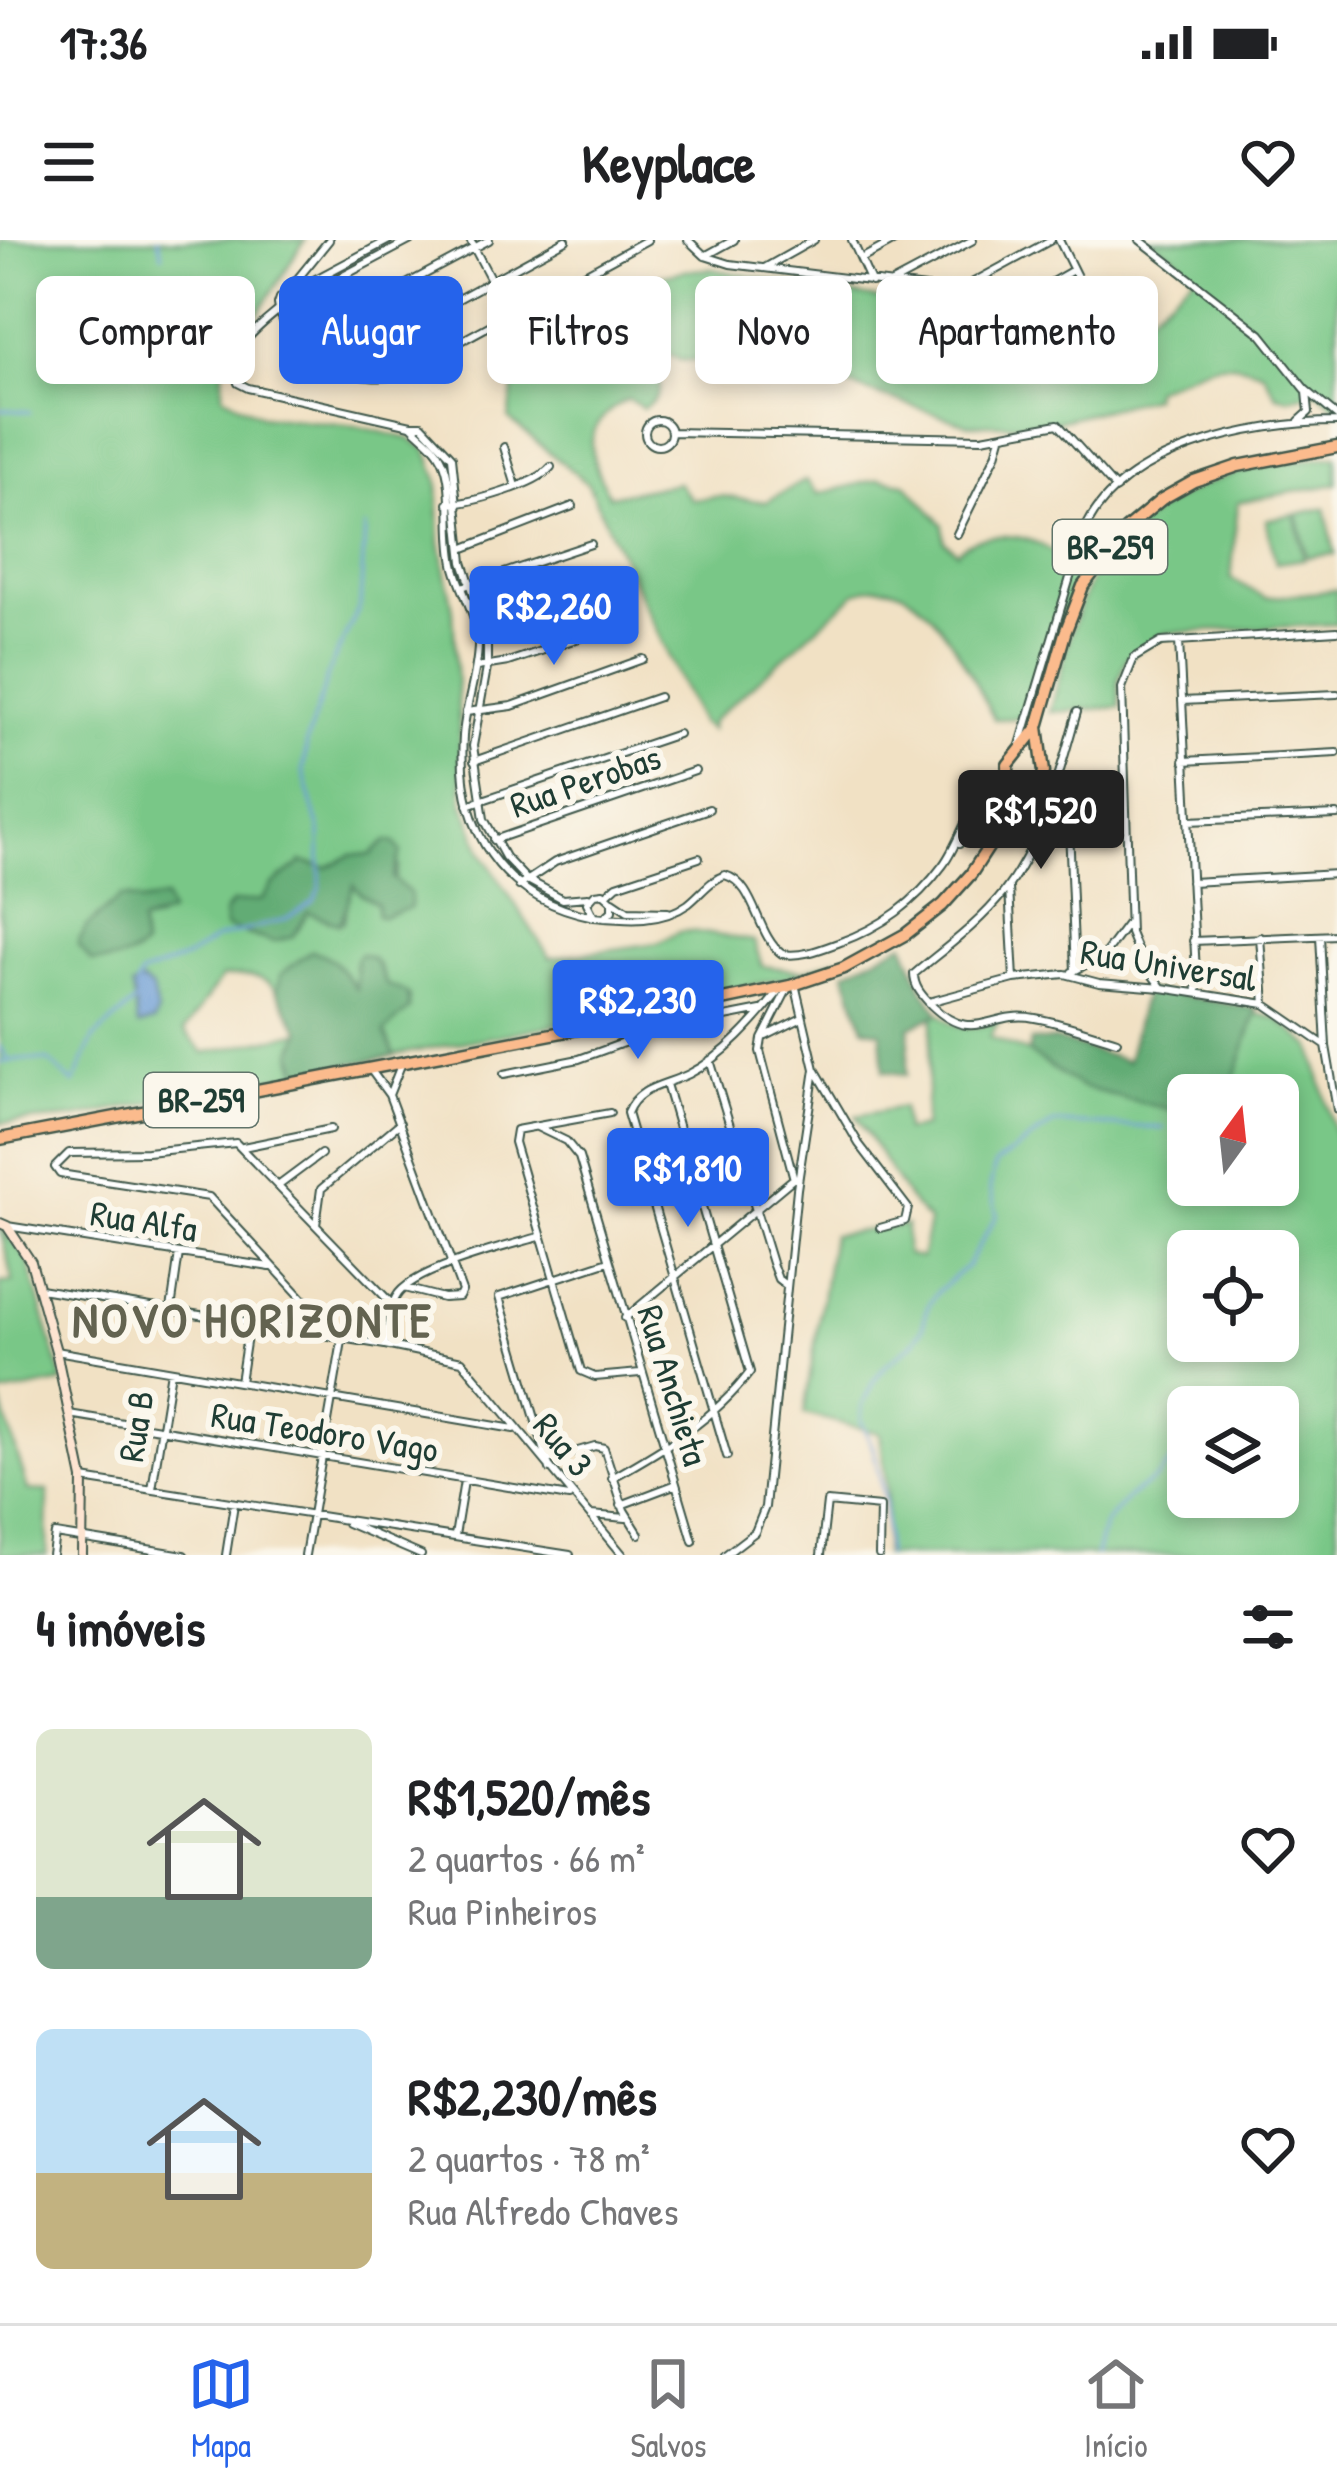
<!DOCTYPE html>
<html lang="pt">
<meta charset="utf-8">
<style>
:root{--surface:#fff;--page:#f6f6f6;--text:#202124;--muted:#757577;--line:#e0e0e0;--accent:#2563eb}
body{margin:0;font-family:"Patrick Hand",sans-serif;background:var(--page);color:var(--text);height:100vh;display:flex;flex-direction:column;font-size:45px;white-space:nowrap}
*{box-sizing:border-box;margin:0}
p{font-size:39px;color:var(--muted)}
.icon{flex:none;width:66px;height:66px;fill:none;stroke:currentColor;stroke-width:2;stroke-linecap:round;stroke-linejoin:round}
.map{position:relative;height:1315px;overflow:hidden}
.panel{display:flex;flex-direction:column;background:var(--surface);flex:1}
.panel>*{flex:none}
.banner{position:absolute;left:36px;top:36px;width:1266px;height:108px;display:flex;gap:24px}
.needle{width:78px;rotate:15deg}
.fabs{position:absolute;left:1167px;top:834px;display:grid;gap:24px}
.fabs a{display:grid;place-items:center;width:132px;height:132px;border-radius:18px;background:var(--surface);box-shadow:0 6px 18px #0003;font-size:60px}
.price{position:absolute;translate:-50% -102px;padding:0 27px;border-radius:12px;background:var(--accent);color:#fff;font-size:39px;line-height:78px;filter:drop-shadow(0 3px 6px #0008)}
.price::after{content:'';position:absolute;left:50%;top:72px;width:36px;height:27px;margin-left:-18px;background:inherit;clip-path:polygon(0 0,100% 0,50% 100%)}
.price.on{background:#222;color:#fff}
ul{padding:0;list-style:none}
li{display:flex;align-items:center;gap:36px;height:300px;padding:0 36px}
li span{display:grid;place-items:center;flex:none;width:336px;height:240px;border-radius:18px;color:#555}
li>.icon{margin-inline-start:auto}
span .icon{width:144px;height:144px;fill:#fffc;stroke-width:1}
li b{font-size:51px}
h2{display:flex;justify-content:space-between;align-items:center;height:144px;padding:0 36px;font-size:51px}
.chip{padding:0 42px;border-radius:18px;background:var(--surface);box-shadow:0 6px 18px #0003;font-size:42px;line-height:108px}
.chip.on{background:var(--accent);color:#fff}
.status{display:flex;justify-content:space-between;align-items:center;height:84px;padding:0 60px;background:var(--surface);direction:ltr}
.status svg{height:33px;fill:currentColor}
header{display:flex;justify-content:space-between;align-items:center;height:156px;padding:0 36px;background:var(--surface);font-size:54px;font-weight:700}
.tabs{display:flex;justify-content:space-around;align-items:center;height:168px;border-top:3px solid var(--line);background:var(--surface);font-size:33px;color:var(--muted)}
.tabs a{display:grid;justify-items:center;gap:6px}
.tabs .on{color:var(--accent)}
.map>svg:first-child{display:block}
.green{fill:#79c787;stroke:#4c825e;stroke-width:3;fill-rule:evenodd}
.forest{fill:#62ac74;stroke:#407454;stroke-width:3}
.water{fill:#6c9dd6;stroke:#466d85;stroke-width:3}
.lines{fill:none;stroke-linecap:round;stroke-linejoin:round}
.stream{stroke:#6c9dd6;stroke-width:3}
.minor-casing{stroke:#3e564a;stroke-width:10}
.tertiary-casing{stroke:#3e564a;stroke-width:10}
.secondary-casing{stroke:#3e564a;stroke-width:12}
.trunk-casing{stroke:#3e564a;stroke-width:15}
.minor{stroke:#fff;stroke-width:6}
.tertiary{stroke:#fff;stroke-width:6}
.secondary{stroke:#fde4d1;stroke-width:8}
.trunk{stroke:#fbbb8d;stroke-width:10}
.labels{text-anchor:middle;dominant-baseline:central;stroke-width:12;stroke-linejoin:round;paint-order:stroke}
.shield{fill:#fbf7ec;stroke:#61756b;stroke-width:3}
.shield-label{font-size:33px;font-weight:bold;fill:#1f3d34}
.street-label{font-size:36px;fill:#1f3d34;stroke:#fbf7ec}
.district-label{font-size:48px;font-weight:bold;letter-spacing:3px;fill:#636350;stroke:#fbf7ec}
</style>
<div class="status"><b>17:36</b><svg viewBox="0 0 49 12"><path d="M0 12V9h3v3zM5 12V6h3v6zM10 12V3h3v9zM15 12V0h3v12zM26 1h20v11H26zM47 4h2v5h-2z"/></svg></div>
<header><svg class="icon" aria-label="menu" viewBox="0 0 24 24"><path d="M4 6h16M4 12h16M4 18h16"/></svg>Keyplace<svg class="icon" aria-label="heart" viewBox="0 0 24 24"><path d="M12 20l-8-8c-3-5 5-10 8-4 3-6 11-1 8 4z"/></svg></header>
<div class="map">
<svg width="1337" height="1315" viewBox="0 0 1337 1315">
<rect width="100%" height="100%" fill="#fbf7ec"/>
<filter id="ink" filterUnits="userSpaceOnUse"><feTurbulence type="fractalNoise" baseFrequency=".00833" numOctaves="2"/><feDisplacementMap in="SourceGraphic" scale="24" xChannelSelector="R" yChannelSelector="G"/><feConvolveMatrix kernelMatrix="1 2 1 2 8 2 1 2 1" color-interpolation-filters="sRGB"/></filter>
<filter id="wash" filterUnits="userSpaceOnUse"><feTurbulence type="fractalNoise" baseFrequency=".004" numOctaves="4" result="noise"/><feDisplacementMap in="SourceGraphic" scale="48" xChannelSelector="R" yChannelSelector="G"/><feGaussianBlur stdDeviation="2.7" result="paint"/><feColorMatrix in="noise" values="0 0 0 0 0 0 0 0 0 0 0 0 0 0 0 0 0 1.4 0 .05"/><feComposite in="paint" operator="in"/></filter>
<g filter="url(#wash)">
<rect width="100%" height="100%" fill="#f1e1c4"/>
<path class="green" d="M0,0H305L223,129V155L262,176L356,186L410,199L427,210L438,240L440,301L453,370L463,562L483,614L550,718L658,703L679,692L691,691L754,701L762,726L803,731L837,719L839,725L698,758L395,815L384,791L409,769V755L386,744L378,724L355,727L359,742L356,749C344,732 333,714 311,711L281,734L277,752C266,733 241,735 222,737L184,791L204,813L302,792C292,806 290,818 300,833L74,878L0,883ZM375,610L399,626L394,642L406,649L377,674V664L362,655L354,644L350,649L344,682L329,681L308,672L304,674C295,717 254,697 226,686L225,671L232,663L262,660L272,645L302,622L326,628L352,615H371ZM127,657L142,662L155,660L157,680L141,683L143,708L133,716L80,698L111,665Z
M1147,0H1337V170L1319,151L1289,158L1276,155L1263,132C1212,112 1199,132 1153,149L1152,157L1046,184H967L788,125L680,120L658,108C648,135 675,149 643,168L628,159C579,185 587,213 609,256L678,243L692,260L721,256L766,262L806,240L818,254L879,239L905,243L943,285L944,301L957,312C974,292 1017,292 1041,305C1053,311 1063,321 1074,329L1076,343L1033,478L994,479C970,434 922,319 856,353L711,482L710,490L700,483L588,244L509,179L518,119C570,74 640,29 711,29L1020,85L1123,98L1195,35L1175,16Z
M1337,216V244L1238,262L1231,339L1266,358L1337,350V384L1165,393L1126,418L1118,442L1120,467L1050,472C1064,423 1073,368 1100,323C1113,303 1136,288 1154,274C1209,233 1270,222 1337,216Z
M1325,268L1335,314L1307,317L1297,274Z
M1294,274L1304,319L1276,323L1266,280Z
M939,773C959,793 976,790 1000,779L990,797L1043,819L1051,828L1081,847L1188,874V945H1278V855H1209L1210,842L1234,840L1256,774L1276,778L1312,807L1337,903V1315H884L887,1251L880,1193L804,1174L832,995L906,985V1014L921,1018L929,982L907,957L856,876L902,867L905,891L924,887L933,778ZM1188,1011H1278V1101H1188ZM1188,1167H1278V1257H1188Z
M0,987L27,1018L63,1142L0,1155V1043L13,1042Z
M0,1158L28,1250L48,1251L47,1315H0Z"/>
<path class="forest" d="M386,601L395,603L401,612L393,638L410,654V668L381,677L377,674V664L362,655L354,645L340,684L308,672L293,696L273,702L226,687L224,674L232,663L262,660L272,645L302,622L326,628L352,615H371Z
M121,657L142,662L165,658L170,673L141,683L143,708C128,720 109,723 91,721L78,705L86,687Z
M904,703L923,749L939,773L910,787L907,835L884,831L881,792L864,788L845,732Z
M311,711C333,714 343,733 356,749V720L360,714C379,716 378,731 386,744L407,753L409,769L384,792L395,816L300,833L293,813L301,792L277,752L281,734Z
M1145,749L1257,769L1234,840L1211,842L1209,855H1188V874L1081,847L1028,812L1031,801L1056,800L1127,821Z"/>
<path class="water" d="M142,742L152,749L157,772L154,782L138,786L132,747Z"/>
<g class="lines">
<path class="stream" d="M158,0L162,15
M0,169L30,172
M136,746L141,735L188,717L215,699L286,679L314,661L320,649V591L303,531L307,501L330,428L360,366L365,287
M0,807L8,819
M0,823L20,819L49,821L74,844L93,799L135,762
M261,1150L266,1152
M886,1315L885,1263L874,1211L861,1180L862,1166L873,1142L886,1125L913,1103L922,1089L928,1066L939,1050L967,1026L997,975L990,948L995,924L1054,883L1164,888
M1096,1315L1104,1285L1129,1256L1154,1240L1188,1205"/>
</g>
</g>
<g filter="url(#ink)">
<g class="lines">
<g class="minor-casing">
<path id="minor" d="M470,0L509,74
M688,0L705,16L730,24L1065,65H1091L1059,0
M852,0L871,42
M705,16L734,0
M861,19L896,0
M766,27L814,0
M892,43L973,0
M959,50L1051,0
M286,53L329,0
M1024,58L1073,30
M279,70C256,89 226,110 238,143L248,148L411,185
M294,104L489,0
M330,129L566,0
M397,136L647,0
M645 193a13 13 0 1 1 26 0a13 13 0 1 1-26 0Z
M671,192L982,198L1058,184L1116,249
M504,207L516,246
M448,264C472,263 536,245 551,227
M957,294L996,215L1001,197
M462,309L573,266
M462,347L591,304
M486,386L609,343
M1179,401L1197,753
M477,427L508,422L627,382
M1182,461L1337,454
M466,472L512,466L643,419
M1077,472C1059,533 1044,600 1004,652C979,684 945,708 914,734C914,747 922,755 931,765C975,807 989,769 1035,778C1063,783 1090,793 1117,801
M474,521L659,457
M1184,521L1337,513
M1055,543L1066,552L1068,564L1075,731
M468,565L678,494
M1188,581L1337,575
M494,600L695,531
M1191,642L1337,634
M519,646L555,622L709,569
M1009,648L1014,739
M607,654L617,645L699,618
M1320,696L1326,806L1337,870
M1260,697L1265,764
M1193,701L1337,695
M1072,732L1104,715L1128,683
M795,744L815,829L859,904L908,968L905,981L880,988
M788,748L762,799L760,811L794,939
M1162,748L1141,720L1130,693L1122,448L1134,418L1161,402L1337,391
M929,762L1014,739L1065,734L1099,743L1162,748L1265,764L1326,806
M766,796L802,778
M710,820L772,1023L778,1039L787,1046
M401,825L389,855L462,1051L459,1057L443,1058L404,1048
M370,829L389,855
M504,834L579,819L659,790L761,770
M610,873L516,890L514,902L581,1131L595,1137L640,1133
M537,887L566,901L579,917L693,1301
M243,907L331,889
M278,946L321,914
M316,985L321,949L400,883
M7,986L270,1027
M40,1049L385,1105L462,1121L623,1315
M171,1069L179,1013
M625,1078L794,938
M385,1105C388,1090 389,1070 396,1057C411,1029 508,1006 539,997
M56,1111L514,1189
M240,1142L249,1083
M69,1174L569,1257
M727,1216L627,873C638,846 664,846 689,834C725,816 755,781 780,750
M547,1220L595,1206L604,1208L624,1270L639,1294
M550,1229L499,1057L609,1021
M612,1238C662,1210 715,1179 750,1132L666,844
M83,1239L570,1315
M152,1249L171,1131
M621,1265L674,1245
M591,1275L626,1278
M347,1283L421,1315
M455,1296L464,1241
M52,1315L55,1294L184,1315
M226,1315L234,1264
M305,1315L342,1101L209,957L60,934L55,927L69,913L147,912L236,903L393,1065
M725,1315L755,1292L765,1267L797,949L815,829
M821,1315L827,1262L880,1267L879,1315"/>
</g>
<g class="tertiary-casing">
<path id="tertiary" d="M1140,0L1261,94L1305,149L1337,176
M278,64L279,70L411,0
M278,64L280,58L389,0
M279,70C285,85 290,104 301,115C317,132 377,141 397,136
M1299,181L1309,172L1307,152
M411,185C421,196 436,205 442,219C456,247 446,295 455,328C462,354 479,378 478,406C477,437 465,466 463,496C457,589 500,659 594,677
M411,185H422L452,217L463,322L487,393V428L473,506L484,579L505,617L526,639L563,659L588,657
M1020,505L1083,294C1117,208 1256,182 1337,182
M959,604C979,585 986,558 1007,540
M613,661L628,671L668,672
M604,678L612,671V661L603,653L595,654L587,663L594,677C626,680 660,684 688,664C701,654 710,640 725,635C756,644 756,695 782,714C802,717 819,710 838,703C882,687 915,663 943,625C964,597 972,546 1007,534"/>
</g>
<g class="secondary-casing">
<path id="secondary" d="M0,983L7,986L31,1022L56,1111L83,1239L82,1315"/>
</g>
<g class="trunk-casing">
<path id="trunk" d="M1009,574L1008,525L1038,487L1065,393L1083,346L1126,289L1162,259L1194,241L1238,226L1337,207
M0,899L641,777L790,746L844,728L906,694L943,665L971,634L1009,575L1041,543L1044,532L1038,487"/>
</g>
<use href="#minor" class="minor"/>
<use href="#tertiary" class="tertiary"/>
<use href="#secondary" class="secondary"/>
<use href="#trunk" class="trunk"/>
</g>
</g>
<g class="labels">
<g class="shield">
<rect x="1053" y="280" width="114" height="54" rx="9"/>
<rect x="144" y="833" width="114" height="54" rx="9"/>
</g>
<g class="shield-label">
<text x="1110" y="307">BR-259</text>
<text x="201" y="860">BR-259</text>
</g>
<g class="street-label">
<text transform="translate(585 540) rotate(-19)">Rua Perobas</text>
<text transform="translate(1169 724) rotate(9)">Rua Universal</text>
<text transform="translate(144 980) rotate(9)">Rua Alfa</text>
<text transform="translate(674 1145) rotate(73)">Rua Anchieta</text>
<text transform="translate(135 1186) rotate(-81)">Rua B</text>
<text transform="translate(325 1191) rotate(9)">Rua Teodoro Vago</text>
<text transform="translate(564 1204) rotate(50)">Rua 3</text>
</g>
<g class="district-label">
<text x="253" y="1079">NOVO HORIZONTE</text>
</g>
</g>
</svg>
<div class="fabs">
<a><svg class="needle" viewBox="-14 -14 28 28"><path d="M0-13l5 13h-10z" fill="#e53935"/><path d="M0 13l5-13h-10z" fill="#757577"/></svg></a>
<a><svg class="icon" aria-label="locate" viewBox="0 0 24 24"><circle cx="12" cy="12" r="6"/><path d="M12 2v4M12 18v4M2 12h4M18 12h4"/></svg></a>
<a><svg class="icon" aria-label="layers" viewBox="0 0 24 24"><path d="M12 4l9 5-9 5-9-5zM3 14l9 5 9-5"/></svg></a>
</div>
<b class="price" style="left:554px;top:428px">R$2,260</b>
<b class="price on" style="left:1041px;top:632px">R$1,520</b>
<b class="price" style="left:638px;top:822px">R$2,230</b>
<b class="price" style="left:688px;top:990px">R$1,810</b>
<div class="banner">
<a class="chip">Comprar</a>
<a class="chip on">Alugar</a>
<a class="chip">Filtros</a>
<a class="chip">Novo</a>
<a class="chip">Apartamento</a>
</div>
</div>
<section class="panel">
<h2>4 imóveis<svg class="icon" aria-label="filters" viewBox="0 0 24 24"><path d="M4 7h16M4 17h16"/><circle cx="9" cy="7" r="2"/><circle cx="15" cy="17" r="2"/></svg></h2>
<ul>
<li><span style="background:linear-gradient(#dfe7d0 70%,#7fa58c 0)"><svg class="icon" aria-label="home" viewBox="0 0 24 24"><path d="M3 11l9-7 9 7M6 9v11h12V9"/></svg></span><div><b>R$1,520/mês</b><p>2 quartos · 66 m²</p><p>Rua Pinheiros</p></div><svg class="icon" aria-label="heart" viewBox="0 0 24 24"><path d="M12 20l-8-8c-3-5 5-10 8-4 3-6 11-1 8 4z"/></svg></li>
<li><span style="background:linear-gradient(#bfe0f5 60%,#c2b280 0)"><svg class="icon" aria-label="home" viewBox="0 0 24 24"><path d="M3 11l9-7 9 7M6 9v11h12V9"/></svg></span><div><b>R$2,230/mês</b><p>2 quartos · 78 m²</p><p>Rua Alfredo Chaves</p></div><svg class="icon" aria-label="heart" viewBox="0 0 24 24"><path d="M12 20l-8-8c-3-5 5-10 8-4 3-6 11-1 8 4z"/></svg></li>
</ul>
</section>
<nav class="tabs">
<a class="on"><svg class="icon" aria-label="map" viewBox="0 0 24 24"><path d="M3 6l6-2 6 2 6-2v14l-6 2-6-2-6 2zM9 4v14M15 6v14"/></svg>Mapa</a>
<a><svg class="icon" aria-label="saved" viewBox="0 0 24 24"><path d="M7 4h10v16l-5-4-5 4z"/></svg>Salvos</a>
<a><svg class="icon" aria-label="home" viewBox="0 0 24 24"><path d="M3 11l9-7 9 7M6 9v11h12V9"/></svg>Início</a>
</nav>
